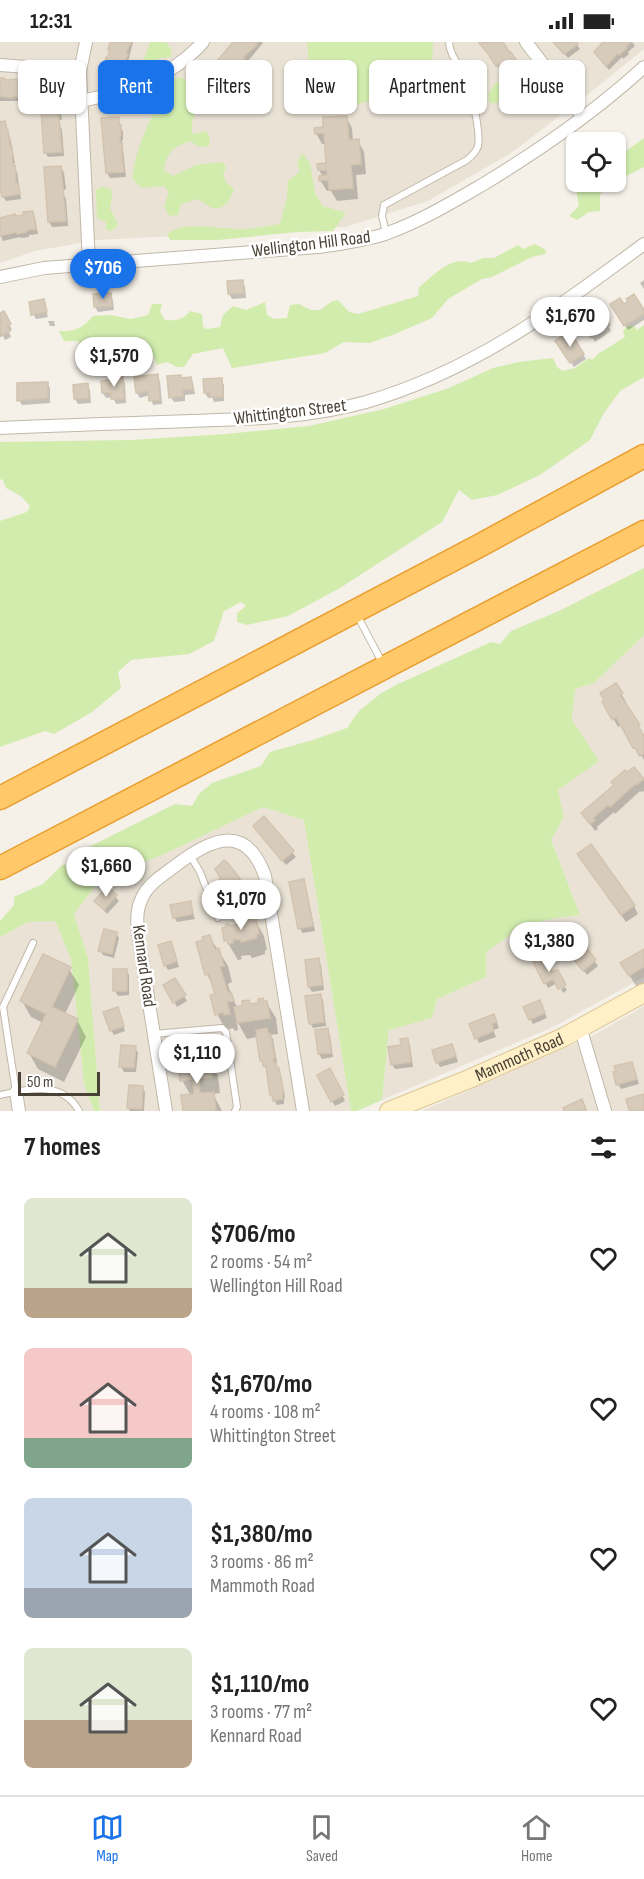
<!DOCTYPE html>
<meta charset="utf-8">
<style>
:root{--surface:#fff;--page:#f6f6f6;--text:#222;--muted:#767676;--line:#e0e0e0;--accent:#1a73e8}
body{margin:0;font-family:"Sofia Sans Condensed",sans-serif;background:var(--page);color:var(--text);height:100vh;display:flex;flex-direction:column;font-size:22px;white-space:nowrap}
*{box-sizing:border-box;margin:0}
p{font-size:20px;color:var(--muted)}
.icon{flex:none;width:33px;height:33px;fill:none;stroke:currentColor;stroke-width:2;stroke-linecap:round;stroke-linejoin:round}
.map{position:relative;height:1069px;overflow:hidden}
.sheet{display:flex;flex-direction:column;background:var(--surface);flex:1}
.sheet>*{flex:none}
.top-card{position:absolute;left:18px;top:18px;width:609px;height:54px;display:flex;gap:12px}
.tools{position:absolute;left:566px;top:90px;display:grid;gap:12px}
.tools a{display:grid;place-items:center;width:60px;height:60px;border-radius:9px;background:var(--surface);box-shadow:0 2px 4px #0004;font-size:30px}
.scale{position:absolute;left:18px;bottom:15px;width:82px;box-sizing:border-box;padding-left:6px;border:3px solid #494136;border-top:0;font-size:16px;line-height:21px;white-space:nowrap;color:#494136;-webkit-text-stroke:4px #fff;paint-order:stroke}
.price{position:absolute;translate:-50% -51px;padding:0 14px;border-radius:21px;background:#fff;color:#222;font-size:20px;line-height:39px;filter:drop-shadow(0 2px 3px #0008)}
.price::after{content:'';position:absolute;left:50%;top:36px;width:18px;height:14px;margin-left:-9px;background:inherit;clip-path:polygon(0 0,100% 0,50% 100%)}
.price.current{background:var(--accent);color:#fff}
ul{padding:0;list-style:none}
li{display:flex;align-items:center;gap:18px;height:150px;padding:0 24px}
li span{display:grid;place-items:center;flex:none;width:168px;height:120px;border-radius:9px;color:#555}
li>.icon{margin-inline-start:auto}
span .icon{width:72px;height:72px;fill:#fffc;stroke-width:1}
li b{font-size:26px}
h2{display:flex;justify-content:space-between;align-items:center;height:72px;padding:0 24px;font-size:26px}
.tag{padding:0 21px;border-radius:9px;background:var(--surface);box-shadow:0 2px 4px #0004;font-size:21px;line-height:54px}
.tag.current{background:var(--accent);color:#fff}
.status{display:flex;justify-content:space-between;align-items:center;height:42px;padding:0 30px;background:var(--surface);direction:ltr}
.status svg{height:16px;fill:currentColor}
.tab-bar{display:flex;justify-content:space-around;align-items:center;height:84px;border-top:2px solid var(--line);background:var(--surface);font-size:16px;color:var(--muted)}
.tab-bar a{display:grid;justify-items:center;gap:3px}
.tab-bar .current{color:var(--accent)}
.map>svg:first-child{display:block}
.residential{fill:#e9e2d5}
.green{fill:#d2ecae}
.shadow{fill:#0003}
.building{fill:#d7ccbc;stroke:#d3c4af;stroke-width:1.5}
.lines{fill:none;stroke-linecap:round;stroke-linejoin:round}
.lane-casing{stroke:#c1b8a9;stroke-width:8}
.street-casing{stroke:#c1b8a9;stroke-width:14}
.secondary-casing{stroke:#dbc696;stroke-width:20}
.highway-casing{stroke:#e99e2e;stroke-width:25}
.lane{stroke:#fff;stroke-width:6}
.street{stroke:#fff;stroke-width:12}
.secondary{stroke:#fff0c8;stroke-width:18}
.highway{stroke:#ffc869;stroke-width:22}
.labels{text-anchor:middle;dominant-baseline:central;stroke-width:5;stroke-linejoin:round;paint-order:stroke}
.street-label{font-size:18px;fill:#494136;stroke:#fff}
</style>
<div class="status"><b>12:31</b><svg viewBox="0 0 49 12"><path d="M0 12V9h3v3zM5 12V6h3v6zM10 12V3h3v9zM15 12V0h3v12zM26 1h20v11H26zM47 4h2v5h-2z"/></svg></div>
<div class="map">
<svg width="644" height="1069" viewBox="0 0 644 1069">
<rect width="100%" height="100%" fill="#f5f0e8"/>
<path class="residential" d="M0,0H644V7L591,50L511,111L428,159L345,185L97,198L35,209L0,221Z
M644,593V935L553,985L382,1058L389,988L432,976L437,957L486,935V910L524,883L556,876L580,873L551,798L564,775L558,748L599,719L572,678L575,647L594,641Z
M263,765L304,778L351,1069H100L88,916L74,872L98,839L171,809Z
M55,879L71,917L84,1042L94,1069H0V895L28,880Z
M644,964V1069H422L594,993Z"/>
<path class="green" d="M150,0H166L172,9L171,15L159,16L149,26L140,32L136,29L145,15Z
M307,0H433L432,23L429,36L397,54L347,64L322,59L305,67L296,62L305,49L309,24Z
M194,33L198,35L201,41L226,46L234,42L260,45L262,56L258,64H244L231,72L220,67L209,58C196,69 191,74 192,92L206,89L210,97L209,104L200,105L190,99C174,105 167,109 164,128L173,134L196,123L223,120L226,126L223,132L226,140L234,147C232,156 223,170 212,166C208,164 202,159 198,157L181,162L178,173L170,174L164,165L169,150L164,144L141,146L132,136C135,114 142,93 153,73L162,72L168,63L170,54L159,51L164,42L180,35L186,38Z
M496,40L516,48L532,41L535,47L525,53L503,52L498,61H490L488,53Z
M644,96V125L624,135L600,152V169L589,170L577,178L569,174L579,164L576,147L590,140H615V117Z
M302,111L310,121L315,151L323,164L346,171L333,189L297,190L218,198H170L167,192C183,178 222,187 242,187C255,187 268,184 280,182L287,155L288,139L300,129L297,121Z
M101,145L111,147L112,154L110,166L118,183L111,189L106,187V180L97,176L96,148Z
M535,202L546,208L545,212L532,215L492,235L482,237L448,257L432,276L395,292L370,301L344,300L325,311L232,326L223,306L193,312L184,325H177L167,320L157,323L153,313L142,310L132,316L86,312L78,299H64L59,289C75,290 83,286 93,274L110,273L131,277L148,273L152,262H162L160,270L165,278C176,279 183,278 190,269L202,272L203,285L207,287L220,285L223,273L233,264L246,268L265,260L267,273L274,277L287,276L290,263L299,262L311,268H320L331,260L338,258L349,270L358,272L418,254L419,245C434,233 451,213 471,221L483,216H494L518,203L523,207Z
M644,283V335L620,349L604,371L590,398L540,433L497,453L472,458L459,448L442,480L340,546L288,574L247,583L237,580V571L246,564L241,560L224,569L214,599L189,612L131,618L118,630L121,646L92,670L54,692L45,689L0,705V479L27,470L30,464L21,454L6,446L3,438L0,437V400L130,398L226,392L309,384L384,367L449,346L493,326L518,320L553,316L557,325L562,329L575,326L589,316L592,318L598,312L625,295L623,289L627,284H634L637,288Z
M644,526V593L594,641L575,647L572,678L599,719L558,748L564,775L551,798L580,873L556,876L524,883L486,910V935L437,957L432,976L389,988L382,1058L357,1069H351L304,778L263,765L171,809L99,839L74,872L88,916L100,1069H94L84,1042L71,917L55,879L28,880L0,895V879L14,863V855L43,842L62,823L74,822L89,805L175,762L192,764L199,752L212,741L261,724L270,710L313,698L347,686L359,669L380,652L396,643L491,600L500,602L511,589L559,569Z"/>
<path class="shadow" d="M113,0H133L122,44L107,39L104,34Z
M235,0H262L263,1L229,42L216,31L214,26Z
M482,0H500L530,39L518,48L513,41L512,42L502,26L500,28L495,21L481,1Z
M555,0H575L580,7L568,16L563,10L562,11Z
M607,0H632L635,4L628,10L629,12L623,17L622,15L609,28L599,15Z
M0,38L21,39L24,44L23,59H0Z
M57,56L59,61L62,78H60V84L62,88L64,114L48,115L45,110Z
M346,75L352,86L353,99H358L364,110L366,132L356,133L358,157L337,159L331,149H327L320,138L323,135L319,128L328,122L326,102H322L316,91Z
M118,76L123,90V98H122L126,135L110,136L107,131Z
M4,81L10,95L15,121H14V125L17,130L21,157L6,159L3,154L0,139V82Z
M61,125L64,131L66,147L64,148V153L66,157L68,184L52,185L49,180Z
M32,171L35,176L38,192L29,193V195L21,196L20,195L3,199L1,194L0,177L25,174Z
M644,238V247L640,241Z
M243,240L245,245L246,256L232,257L229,252Z
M110,253L113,258L114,268L98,270L95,265Z
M43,259L48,275L36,277L33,272Z
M612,263L624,264L644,270V278L628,288Z
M4,271L12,288L9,290L11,295L5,298L3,294L0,295V272Z
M48,279H54L55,284H50Z
M609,284L611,289L595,300L587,288Z
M572,296L586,317L574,325L557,299L567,300Z
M157,334L160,339L162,362L153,363L150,353L140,356L137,351L136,337Z
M180,335L182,337L191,336L193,341L195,352L185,353V359L174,360L171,355Z
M122,336L125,341L126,361L116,362L113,355L106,356L103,351Z
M221,338L224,343V359L214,360L212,355L208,356L205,351Z
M47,341L50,346V361L22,363L19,358Z
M87,343L90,348L91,361L78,362L75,357Z
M616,643L626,660L623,661L643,691L641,692L644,697V718L641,713L639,714L622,682L618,685L604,660Z
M634,727L644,739V749L642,750L640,749L615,772L614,770L597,785L598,787L595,789L583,772Z
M264,776L296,815L286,823L257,789Z
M584,820L634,864L638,872L626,880Z
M237,835L255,865L250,869L248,868L244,870L238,860L236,862L221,839Z
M303,839L306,844L315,889L302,891L300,886Z
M108,846L119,859L107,872L96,859Z
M190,861L195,877L177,880L174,875Z
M255,878L264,894L267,908H265V912L252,916L250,913L241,914L242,917L238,918L226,898L230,886Z
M116,891L119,896L114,916L103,913L100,908Z
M209,894L228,924L232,940L228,942L232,956L238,966L266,960L276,976L278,992L270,993L273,997L277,1021H275L281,1033L285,1056L284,1057V1062L277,1063L271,1053L268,1030L261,1018L257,995L247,997L237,979L238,988L235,989L233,986L226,988L217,972V953L207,932L205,899Z
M171,901L179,925L168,928L165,923Z
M583,903L598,924L587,933L580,924Z
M644,908V946L639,949L622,921Z
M318,918L321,923L324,948L312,950L309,945Z
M535,921L552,932L557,941L548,946Z
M69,927L79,943L65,972L77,978L86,995L64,1040L38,1027L29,1011L43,981L31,975L22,959Z
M126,928L129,933V953L118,954L115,949Z
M175,938L187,959L177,965L165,944Z
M565,945L567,948L563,951L561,947Z
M320,953L323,958L326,984L313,986L310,981Z
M542,965L547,976L533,982L530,977Z
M120,972L125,989L114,993L111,988Z
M496,979L499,986L493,988L496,995L479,1001L471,983Z
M327,988L330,993L333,1015L322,1017L319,1012L316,989Z
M407,998L410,1003L413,1025L395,1027L392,1022Z
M135,1006L138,1011L136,1030H124L121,1025Z
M454,1008L458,1020L440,1025L437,1020Z
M209,1018L218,1034L220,1051L213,1052L222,1069H185L183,1054H191L182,1038Z
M632,1021L639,1042L621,1047L618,1042Z
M333,1033L345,1059L335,1064L332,1059Z
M142,1045L145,1050L144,1069H130L128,1066Z"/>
<path class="building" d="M110,0H131L126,11L128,12L122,28L123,29L120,39L102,34L106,15H108L110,8H108Z
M233,0H257L255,2L257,3L243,15L245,16L237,23L225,38L212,25Z
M503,0L510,11L511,10L521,26L522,25L528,33L514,44L509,37L508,38L498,22L496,24L490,15H491L479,1Z
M553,0H577L578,2L564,12Z
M603,0H631L626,4L627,6L619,13L618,11L606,24L594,10Z
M0,36H4V38L22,37L21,55L12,54V56L0,54Z
M40,55H57L62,110L44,111Z
M347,74L349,98L359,97L361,122L351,123L353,146L329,148L328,138L319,139V134L327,133V128H318L317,122L326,121L324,91L315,92L314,86L323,85V75Z
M119,75V83H121V94H120V101H122V119H123L124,130L106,131L101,76Z
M5,79L7,88H8L10,105H12L13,116H12L13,123H15L16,141H18L20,152L2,155L0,145V80Z
M61,124L66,179L48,180L44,125Z
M33,169L36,187L27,188V190L17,192V190L0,194V176L15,172V174L24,173L23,170Z
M243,238L244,251L228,252L227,239Z
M111,251L112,264L94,265L93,252Z
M634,252L644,268V272L624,284L610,262L620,256L624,262L628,259L626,257Z
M44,257L47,270L31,273L29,260Z
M4,269L11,282L7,284L10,289L1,294L0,271Z
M601,270L610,283L591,296L582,282Z
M564,293L567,297L573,294L584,312L570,321L555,299Z
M158,332L160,358L149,359L148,349L136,351L134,335Z
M181,333V336L191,335L193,347L183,348V354L169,356L167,334Z
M110,335H123L124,357H111V351H102L101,339L110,338Z
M222,336L223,355H210V351H204L203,337Z
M48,340V356L17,359V341Z
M88,341L89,356L74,357L73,343Z
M616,641L623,651L620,653L640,683L638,684L644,694V711L640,714L635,706H633L616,675L612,678L602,660L604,658L600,651Z
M634,725L644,737L636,743L635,742L610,765L608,763L593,776L595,778L590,782L581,771L614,743L611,740L625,728L627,730Z
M264,774L294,809L282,819L253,784Z
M591,802L635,863L621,873L577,812Z
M224,818L226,820H227L238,834L253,858V861L246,865L244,864L240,866L234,856L232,857L219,838L221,837L215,827Z
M304,837L313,884L298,887L289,840Z
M108,844L117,853L104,868L94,859Z
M191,859L193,872L173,876L170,863Z
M256,876L259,892H256L257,896L241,900L240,897L233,898V901L228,902L227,898L224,899L222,886L226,885V882H229L230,884L239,882L238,880L242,879V881H246V878Z
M104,887L117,890L112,912L98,909Z
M210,893L215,908L219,906L224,924L220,925L228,951L231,950L234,959L227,960L230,972L224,973L223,970L215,973L210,953L215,952L209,932L205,933L196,900L203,898L202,895Z
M171,899L177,919L164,924L158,903Z
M583,901L596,918L583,929L575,919L581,914L575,907Z
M644,907V925L629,934L620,921Z
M43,912L71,925L52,965L78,977L55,1025L27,1011L46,972L20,959Z
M544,914L552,930L558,928L566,943L558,947L553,937L544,942L533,920Z
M319,916L322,943L308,945L305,918Z
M113,927H127V949H113Z
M175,936L186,953L173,961L163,943Z
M321,952L324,980L309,982L305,954Z
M263,956L264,959H267L270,976L237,981L234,965L242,964V959L249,958L250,962L258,961V957Z
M540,958L545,971L529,978L523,965Z
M118,965L124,984L110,989L103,970Z
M494,972L497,980L492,982L494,989L475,997L469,982Z
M267,986L268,991H270L275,1016H273L274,1021L276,1020L277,1026H279L284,1052H282L283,1057L273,1059L272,1053H270L266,1024H263L262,1018L260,1019L256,993H257L256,988Z
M328,986L331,1011L318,1012L315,988Z
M408,996L411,1020L391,1023L388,1005L401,1003L400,997Z
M452,1002L456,1014L436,1021L432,1008Z
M121,1003L136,1004L134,1026L119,1025Z
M210,1016L212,1035L199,1036L200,1051L214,1050L216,1069H183L181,1053L194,1052L193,1037L180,1039L178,1020Z
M632,1020L637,1037L616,1043L613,1030H616L614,1024Z
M330,1026L344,1053L331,1060L317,1033Z
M129,1043L143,1044L142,1067L127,1066Z
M644,1052V1069L629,1068L626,1057Z
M582,1057L586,1067L585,1069H564L563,1066Z"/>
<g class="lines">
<g class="lane-casing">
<path id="lane" d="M423,63C425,44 452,44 468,40
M386,191L382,174L384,163L467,118C472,114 476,110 478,104C481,92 471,45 465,34C459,21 450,15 449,0
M357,573L383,622
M190,813L200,830L218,876
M154,992L222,986L226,990L237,1065L235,1069
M157,1013L228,1003
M16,1050L3,965L33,901
M0,1053C28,1047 62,1038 79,1069"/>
</g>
<g class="street-casing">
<path id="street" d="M86,0L80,29L89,222
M526,0L583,75
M0,23L80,29
M81,59C127,50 171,36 203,0
M0,235L44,226L318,205C340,202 363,199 385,192C419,180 451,161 482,143C540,108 595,70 644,25
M0,386C63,383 127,381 190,379C249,377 309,376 366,360C473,329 556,267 644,202
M581,988L605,1069
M16,1050L19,1069
M166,1069L138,892C137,880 136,868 142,856C148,842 163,833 175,824C210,797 246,780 265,834L303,1069"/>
</g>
<g class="secondary-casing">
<g id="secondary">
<path id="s1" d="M389,1069L469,1037L564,995L644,951"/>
</g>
</g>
<g class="highway-casing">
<path id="highway" d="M0,756L477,505L644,414
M0,826L644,490"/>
</g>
<use href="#lane" class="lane"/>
<use href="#street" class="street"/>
<use href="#secondary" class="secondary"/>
<use href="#highway" class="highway"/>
</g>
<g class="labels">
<g class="street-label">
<text transform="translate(311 202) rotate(-7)">Wellington Hill Road</text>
<text transform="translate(290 370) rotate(-7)">Whittington Street</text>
<text transform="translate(144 924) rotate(82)">Kennard Road</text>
<text stroke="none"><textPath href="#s1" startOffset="141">Mammoth Road</textPath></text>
</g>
</g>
</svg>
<div class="tools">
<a><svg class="icon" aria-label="locate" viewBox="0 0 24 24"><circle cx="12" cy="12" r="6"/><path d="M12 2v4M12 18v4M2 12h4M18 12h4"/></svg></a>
</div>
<div class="scale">50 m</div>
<b class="price current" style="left:103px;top:258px">$706</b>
<b class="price" style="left:570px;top:306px">$1,670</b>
<b class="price" style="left:114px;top:346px">$1,570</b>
<b class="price" style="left:106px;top:856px">$1,660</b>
<b class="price" style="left:241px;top:889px">$1,070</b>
<b class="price" style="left:549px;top:931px">$1,380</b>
<b class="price" style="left:197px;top:1043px">$1,110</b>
<div class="top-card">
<a class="tag">Buy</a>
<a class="tag current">Rent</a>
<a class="tag">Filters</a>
<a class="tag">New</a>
<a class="tag">Apartment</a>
<a class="tag">House</a>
</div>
</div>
<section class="sheet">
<h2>7 homes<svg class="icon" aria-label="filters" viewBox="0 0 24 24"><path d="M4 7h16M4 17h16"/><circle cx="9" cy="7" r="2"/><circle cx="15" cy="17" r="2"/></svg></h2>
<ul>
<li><span style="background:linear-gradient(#dfe7d0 75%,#b9a48a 0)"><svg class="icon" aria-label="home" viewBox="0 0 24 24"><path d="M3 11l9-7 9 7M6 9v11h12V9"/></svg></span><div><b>$706/mo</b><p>2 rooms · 54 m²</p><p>Wellington Hill Road</p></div><svg class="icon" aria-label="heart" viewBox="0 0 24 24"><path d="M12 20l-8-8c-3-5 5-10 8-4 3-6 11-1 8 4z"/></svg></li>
<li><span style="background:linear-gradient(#f6c9c9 75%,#7fa58c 0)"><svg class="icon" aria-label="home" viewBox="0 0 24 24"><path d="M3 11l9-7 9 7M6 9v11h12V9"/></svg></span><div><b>$1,670/mo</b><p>4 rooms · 108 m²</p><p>Whittington Street</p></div><svg class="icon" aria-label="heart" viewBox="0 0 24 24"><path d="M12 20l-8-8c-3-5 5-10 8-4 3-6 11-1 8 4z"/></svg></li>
<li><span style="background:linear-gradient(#c9d6e8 75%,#9aa5b1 0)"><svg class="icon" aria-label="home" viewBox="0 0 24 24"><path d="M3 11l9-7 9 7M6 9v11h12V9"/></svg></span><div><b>$1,380/mo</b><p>3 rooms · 86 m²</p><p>Mammoth Road</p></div><svg class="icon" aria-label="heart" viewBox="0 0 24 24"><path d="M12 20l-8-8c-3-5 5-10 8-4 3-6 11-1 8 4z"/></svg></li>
<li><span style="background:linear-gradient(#dfe7d0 60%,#b9a48a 0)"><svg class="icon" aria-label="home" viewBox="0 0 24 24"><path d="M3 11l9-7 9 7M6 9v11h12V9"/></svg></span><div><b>$1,110/mo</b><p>3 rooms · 77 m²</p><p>Kennard Road</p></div><svg class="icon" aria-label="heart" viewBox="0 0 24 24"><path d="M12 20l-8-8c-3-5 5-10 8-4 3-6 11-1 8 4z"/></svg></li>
</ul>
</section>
<nav class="tab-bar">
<a class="current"><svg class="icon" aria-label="map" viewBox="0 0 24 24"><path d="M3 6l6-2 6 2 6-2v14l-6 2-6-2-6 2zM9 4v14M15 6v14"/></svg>Map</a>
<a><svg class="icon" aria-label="saved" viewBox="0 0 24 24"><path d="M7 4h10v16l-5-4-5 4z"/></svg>Saved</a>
<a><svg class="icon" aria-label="home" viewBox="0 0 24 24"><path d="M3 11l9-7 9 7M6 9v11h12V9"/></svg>Home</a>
</nav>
